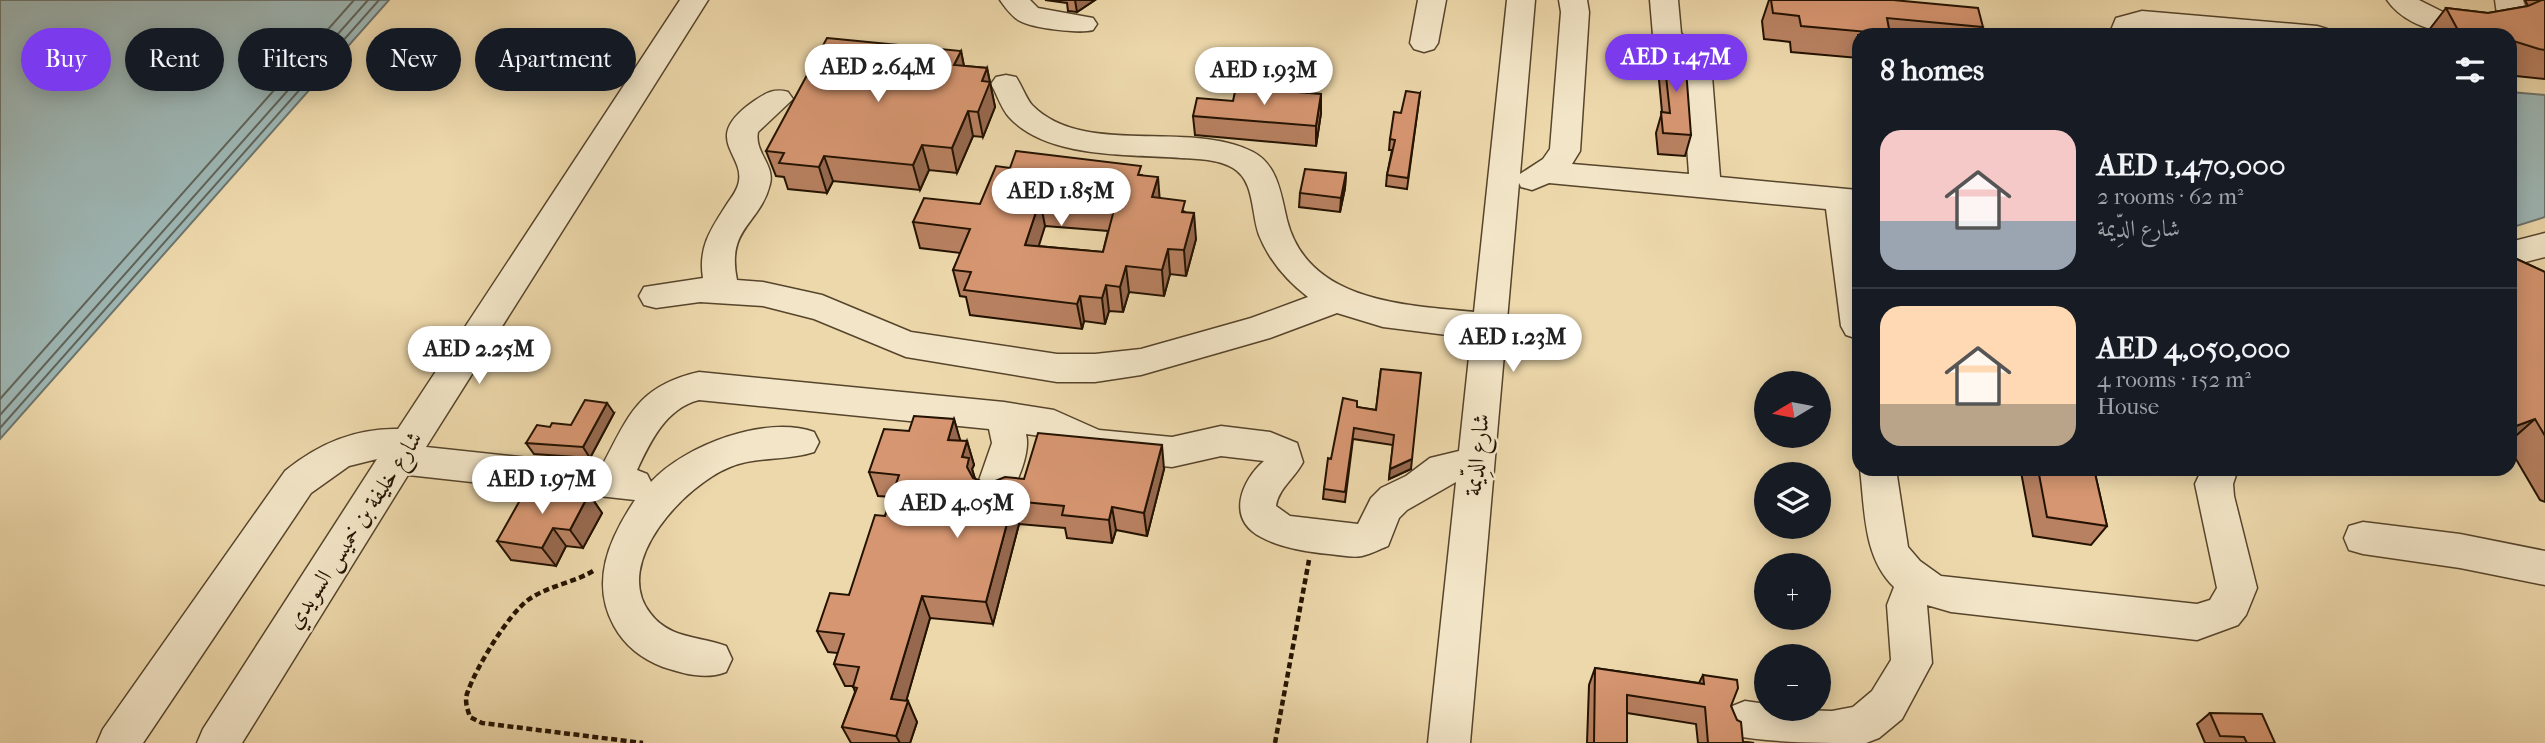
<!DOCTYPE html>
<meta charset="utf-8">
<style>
:root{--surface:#171b24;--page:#242831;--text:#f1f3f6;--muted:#9ea1a6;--line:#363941;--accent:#7c3aed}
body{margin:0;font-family:"IM FELL French Canon",Amiri,serif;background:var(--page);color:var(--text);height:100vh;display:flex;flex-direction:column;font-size:26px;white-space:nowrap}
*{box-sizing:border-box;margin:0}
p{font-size:23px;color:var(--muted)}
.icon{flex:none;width:38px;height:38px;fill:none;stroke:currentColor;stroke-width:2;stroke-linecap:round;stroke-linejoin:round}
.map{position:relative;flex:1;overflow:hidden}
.panel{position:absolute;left:1852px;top:28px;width:665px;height:448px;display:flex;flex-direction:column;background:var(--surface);border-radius:21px;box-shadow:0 4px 18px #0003}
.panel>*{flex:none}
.top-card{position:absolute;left:21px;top:28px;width:665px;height:63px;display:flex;gap:14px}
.needle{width:46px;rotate:260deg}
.fabs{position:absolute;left:1754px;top:371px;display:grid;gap:14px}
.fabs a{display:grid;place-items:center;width:77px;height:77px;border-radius:50%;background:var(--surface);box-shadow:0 4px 18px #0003;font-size:35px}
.price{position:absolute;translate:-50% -60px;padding:0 16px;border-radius:24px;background:#fff;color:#222;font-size:23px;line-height:46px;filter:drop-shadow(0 2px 4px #0008)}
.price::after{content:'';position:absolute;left:50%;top:42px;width:21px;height:16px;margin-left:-10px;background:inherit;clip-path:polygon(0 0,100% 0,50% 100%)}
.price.on{background:var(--accent);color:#fff}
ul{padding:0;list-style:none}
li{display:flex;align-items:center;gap:21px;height:175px;padding:0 28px}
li+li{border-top:2px solid var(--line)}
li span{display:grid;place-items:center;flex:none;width:196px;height:140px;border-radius:21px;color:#555}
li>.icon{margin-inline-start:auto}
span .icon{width:84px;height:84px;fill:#fffc;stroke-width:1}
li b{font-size:30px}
h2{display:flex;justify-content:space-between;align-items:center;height:84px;padding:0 28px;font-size:30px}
.pill{padding:0 24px;border-radius:32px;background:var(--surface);box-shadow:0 4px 18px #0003;font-size:24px;line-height:63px}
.pill.on{background:var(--accent);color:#fff}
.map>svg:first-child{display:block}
.water{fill:#9eb7b5;stroke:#6d756d;stroke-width:2}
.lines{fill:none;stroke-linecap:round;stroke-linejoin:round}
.shore{stroke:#60645a;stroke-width:2}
.minor-casing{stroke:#56442b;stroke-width:3}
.path{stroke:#231200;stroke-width:4.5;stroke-dasharray:6 3.5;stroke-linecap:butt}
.minor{fill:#f3e6c8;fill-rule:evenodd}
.wall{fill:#b88161;stroke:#231200;stroke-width:2;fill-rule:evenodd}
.shaded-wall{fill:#96694f;stroke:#231200;stroke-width:2}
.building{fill:#d69671;stroke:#231200;stroke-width:2;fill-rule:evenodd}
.labels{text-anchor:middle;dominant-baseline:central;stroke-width:5;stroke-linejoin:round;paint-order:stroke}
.street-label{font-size:23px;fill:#231200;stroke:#f3e6c8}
</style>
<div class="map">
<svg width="2545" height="743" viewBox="0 0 2545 743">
<rect width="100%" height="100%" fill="#edd8ab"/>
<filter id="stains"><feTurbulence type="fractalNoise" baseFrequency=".00286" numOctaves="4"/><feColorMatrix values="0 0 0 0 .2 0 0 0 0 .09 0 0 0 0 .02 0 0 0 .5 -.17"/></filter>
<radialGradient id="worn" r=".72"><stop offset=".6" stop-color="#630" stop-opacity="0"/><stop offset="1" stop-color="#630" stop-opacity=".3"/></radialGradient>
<path class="water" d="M0,0H389L0,439Z
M2510,92L2545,95V217L2510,228Z"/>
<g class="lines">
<path class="shore" d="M0,399L354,0
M0,415L368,0
M0,428L379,0"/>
<g class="minor-casing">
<path id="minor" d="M680,0H708L426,447L602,466C629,415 638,386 699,372L1004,402L1054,410L1099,430L1172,437L1221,426L1270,432L1297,443L1303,462C1295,478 1278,489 1276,506L1290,516L1358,524L1371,498L1381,488L1406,476L1430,458L1459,451L1471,338L1383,327L1337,313L1270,338L1141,375L1095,382H1057L906,357L814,319L763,306L700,302L656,308L644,305L639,296L644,287L703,278C698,247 711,229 727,204C731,198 736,192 738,185C748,154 698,140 754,101C766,93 774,88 788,92L793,99L758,132C754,152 775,165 770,184C760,225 726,227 737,280L763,282L822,295L911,332L1057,354H1095L1141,349L1251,318L1308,297C1287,281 1269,260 1259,235C1251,213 1255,181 1233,168C1218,159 1198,159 1181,158C1129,154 1047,159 1009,117C1001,108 997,94 991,84L996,77L1006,75L1016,77C1022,86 1026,98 1032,105C1084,158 1189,119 1253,152C1278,165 1281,195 1287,220C1308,303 1406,305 1474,312L1507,0H1535L1520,174L1543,159L1550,149L1561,12L1559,0H1587L1589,12L1580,151L1572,164L1689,174L1682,76L1653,35L1650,0H1678L1681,33L1700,56L1712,76L1720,177L1858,190V339L1846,335L1841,326L1826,209L1549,183L1532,190L1521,187L1519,183L1470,743H1428L1456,482L1407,510L1399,518L1388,546C1380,549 1371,554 1362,556C1352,558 1340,555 1329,554C1307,552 1281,548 1261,537C1226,519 1241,481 1264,461L1221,456L1172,467L1094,459L1047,437L1026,434C1031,453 1017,482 1008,500L995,505L982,500L976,489L992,443L989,429L699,400C666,408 650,442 637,470L647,474L651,482C685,445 766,415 814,432L819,442L814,452C787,461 757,456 730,467C685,485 611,563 650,613C669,639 699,636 726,646L732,659L726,672C705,680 685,674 663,667C642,659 625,646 614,626C590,582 609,539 635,500L408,475L242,743H197L203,729L377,459L349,466L311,493L143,743H97L103,729L285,471C318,444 355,428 398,429Z
M1000,0H1030L1038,8L1093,18L1097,24L1093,30C1079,34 1032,28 1020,21C1012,17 1005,7 1000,0Z
M1418,0H1446L1438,43L1434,49L1424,52L1414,49L1410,43Z
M2387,0H2419L2449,15L2469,19H2484L2497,14L2495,0H2523L2526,8L2520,24C2484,44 2412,37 2387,0Z
M2142,11L2317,26L2327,29L2331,35H2215L2142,29L2139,30L2137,35H2109L2116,18Z
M2545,233V257L2510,266V242Z
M1860,469H1896L1908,547L1920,561L1941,576L2197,604L2210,600L2217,588L2195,484L2202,469H2238L2233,484L2234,496L2257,588L2246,615L2238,625L2197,640L1951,612L1927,605L1932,663L1902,719L1879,738L1866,743C1822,743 1771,743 1730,735L1724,721L1730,707L1745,701L1766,704V709L1832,711L1853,707L1872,691L1891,660L1887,605L1894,587C1863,557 1865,510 1860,469Z
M2363,522L2460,534L2545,551V585L2460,568L2363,554L2349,550L2344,538L2349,526Z"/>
</g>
<path class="path" d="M593,571C573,583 547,586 528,600C508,615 477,666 468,691C464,700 467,708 470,717L482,723L643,743
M1275,743L1309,560"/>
<use href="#minor" class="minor"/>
</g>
<path class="wall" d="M1045,0H1095L1077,12L1068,11L1067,3Z
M1769,0H1893L1983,27L1979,35H1858V58L1791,52L1790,42L1764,39L1762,21Z
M2525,0H2545V79L2516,76L2510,74V35L2426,34L2446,8L2488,13L2528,6Z
M1663,48L1691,135L1685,156L1658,154L1656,133L1662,112L1658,69Z
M961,51L964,66L987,68L995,107L983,137L973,136L957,173L929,170L920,190L833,181L827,193L788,189L784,177L776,176L766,151Z
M1420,93L1407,189L1386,186L1387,175L1392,150H1389L1390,139L1401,113Z
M1233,101L1321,113L1316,146L1195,135L1193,116Z
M1010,168L1142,175L1160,198L1185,212L1196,239L1186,276L1170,274L1164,296L1129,292L1123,312L1109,311L1105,324L1084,321L1082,329L970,315L966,297L960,296L953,270L961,253L920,248L913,222L980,204ZM1045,226L1108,231L1103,252L1038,246Z
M1346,173L1345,188L1340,212L1299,207L1300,193Z
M2510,256L2545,272V502L2540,500L2510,449Z
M1381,369L1411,469L1389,479L1393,445L1353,439L1345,502L1323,499L1324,489L1331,459L1357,407L1376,410Z
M614,413L590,458L534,454L526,443L550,427L571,425Z
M954,419L960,441H967L974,465L972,469L975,479L988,484L1024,479L1164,469L1147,536L1116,530L1112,543L1067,538L1065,528L1019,524L993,624L930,618L906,701L917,722L910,743H851L842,727L855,692L853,686H845L834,664L838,653L828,652L817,631L849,595L885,516L892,497L878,496L869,472Z
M2023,469H2094L2107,526L2091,545L2033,536L2021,472Z
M589,494L602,513L583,548L566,546L556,566L511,560L497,541Z
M1595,668L1699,683L1703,675L1731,706L1743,742L1754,743H1698L1696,724L1627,713V743H1587L1589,685Z
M2210,713L2275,743H2205L2197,724Z"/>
<path class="shaded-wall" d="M1075,0H1095L1077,12Z
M961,51L966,77L954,65Z
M987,68L995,107L983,137L978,112L982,81Z
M1321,94V113L1316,146V126Z
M968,111L973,136L957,173L952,148Z
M922,145L929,170L920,190L913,165Z
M824,156L833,181L827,193L819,167Z
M1346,173L1345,188L1340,212L1341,198Z
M1158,177L1160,203L1152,197Z
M1040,200L1045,226L1031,271L1025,245Z
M1194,213L1196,239L1186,276L1184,250Z
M1168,249L1170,274L1164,296L1162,270Z
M1126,266L1129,292L1123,312L1120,287Z
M1106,285L1109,311L1105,324L1102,298Z
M1080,296L1084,321L1082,329L1077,304Z
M607,403L614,413L590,458L583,447Z
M954,419L961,443L948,440Z
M2535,419L2510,441V431L2516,426Z
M967,441L974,465L972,469L976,482L974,490L962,457Z
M1162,445L1164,469L1147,536L1144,513Z
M1412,459L1411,469L1389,479L1390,469Z
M589,494L602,513L583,548L570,530Z
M1013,501L1019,524L993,624L986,602Z
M1112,507L1116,530L1112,543L1109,520Z
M553,528L566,546L556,566L542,548Z
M922,596L930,618L901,719L891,699Z
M908,701L917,722L910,743H900L896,736Z"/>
<path class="building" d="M1771,0H1893L1978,8L1983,27L1887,18L1890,34L1801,26L1799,16L1773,13Z
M2542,0H2545V50L2539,49L2510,40V35H2486L2459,32L2446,8L2488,13L2528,6Z
M827,38L961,51L954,65L987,68L982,81L990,82L978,112L968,111L952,148L922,145L913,165L824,156L819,167L779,163L784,153L766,151Z
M1663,48L1680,50L1685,56L1691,135L1663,133L1661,112L1670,113Z
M1236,87L1321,94L1316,126L1193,116L1197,98L1233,101Z
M1406,91L1420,93L1408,178L1387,175L1395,140L1390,139L1394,112L1401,113Z
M1016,151L1141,166L1138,175L1158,177L1152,197L1185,201L1182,212L1194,213L1184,250L1168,249L1162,270L1126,266L1120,287L1106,285L1102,298L1080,296L1077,304L964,290L971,272L953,270L970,229L913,222L924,198L980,204L996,166L1010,168ZM1040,200L1115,206L1103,252L1025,245Z
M1305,169L1346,173L1341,198L1300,193Z
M2510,256L2545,272V436L2535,419L2516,426L2510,422V365L2514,363L2510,361Z
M1381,369L1421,373L1412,459L1390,469L1394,435L1354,428L1345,492L1324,489L1328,458L1331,459L1343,398L1357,401V407L1376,410Z
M585,400L607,403L583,447L526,443L537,425L550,427L552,423L571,425Z
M914,416L954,419L948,440L967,441L962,457L969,458L967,467L973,478L988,484L1005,477L1024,479L1038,433L1162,445L1144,513L1112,507L1109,520L1062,515L1064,506L1013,501L986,602L922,596L891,699L908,701L896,736L842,727L857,688L853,687L859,667L834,664L844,634L817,631L830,593L849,595L875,515L885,516L899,475L869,472L884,429L909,431Z
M2038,469H2094L2107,526L2047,517Z
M528,486L589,494L570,530L553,528L542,548L497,541Z
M1595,668L1704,684L1703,675L1737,680L1738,688L1731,706L1737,720L1741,722L1743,742L1754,743H1708L1705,707L1627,695V743H1594Z
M2210,713L2262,714L2275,743H2247L2244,737L2220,736Z"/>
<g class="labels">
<g class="street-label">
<text transform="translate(1477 455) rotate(-84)">شارع الدِّيمة</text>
<text transform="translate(354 530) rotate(-57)">شارع خليفة بن خميس السويدي</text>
</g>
</g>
<rect width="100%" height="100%" filter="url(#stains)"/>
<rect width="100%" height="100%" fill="url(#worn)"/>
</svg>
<div class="fabs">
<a><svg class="needle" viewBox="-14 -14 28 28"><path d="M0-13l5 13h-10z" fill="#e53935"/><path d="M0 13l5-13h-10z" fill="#9ea1a6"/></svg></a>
<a><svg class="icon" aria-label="layers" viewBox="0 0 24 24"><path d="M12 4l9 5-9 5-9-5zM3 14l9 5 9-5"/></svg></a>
<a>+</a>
<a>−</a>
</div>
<b class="price on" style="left:1676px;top:94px">AED 1.47M</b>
<b class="price" style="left:878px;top:104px">AED 2.64M</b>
<b class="price" style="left:1264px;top:107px">AED 1.93M</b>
<b class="price" style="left:1061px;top:228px">AED 1.85M</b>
<b class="price" style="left:1513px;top:374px">AED 1.23M</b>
<b class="price" style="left:479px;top:386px">AED 2.25M</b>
<b class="price" style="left:542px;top:516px">AED 1.97M</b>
<b class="price" style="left:957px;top:540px">AED 4.05M</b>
<div class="top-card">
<a class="pill on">Buy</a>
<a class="pill">Rent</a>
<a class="pill">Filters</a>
<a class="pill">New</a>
<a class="pill">Apartment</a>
</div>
<section class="panel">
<h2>8 homes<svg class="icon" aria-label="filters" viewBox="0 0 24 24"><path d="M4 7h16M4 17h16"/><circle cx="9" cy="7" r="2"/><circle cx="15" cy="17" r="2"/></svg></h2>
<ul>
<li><span style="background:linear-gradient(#f6c9c9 65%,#9aa5b1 0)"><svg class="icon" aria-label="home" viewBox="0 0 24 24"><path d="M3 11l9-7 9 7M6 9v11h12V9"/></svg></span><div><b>AED 1,470,000</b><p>2 rooms · 62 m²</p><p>شارع الدِّيمة</p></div></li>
<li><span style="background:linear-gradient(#ffd9b3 70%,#b9a48a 0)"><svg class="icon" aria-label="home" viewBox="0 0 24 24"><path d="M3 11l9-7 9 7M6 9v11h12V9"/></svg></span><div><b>AED 4,050,000</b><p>4 rooms · 152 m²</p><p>House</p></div></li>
</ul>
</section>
</div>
